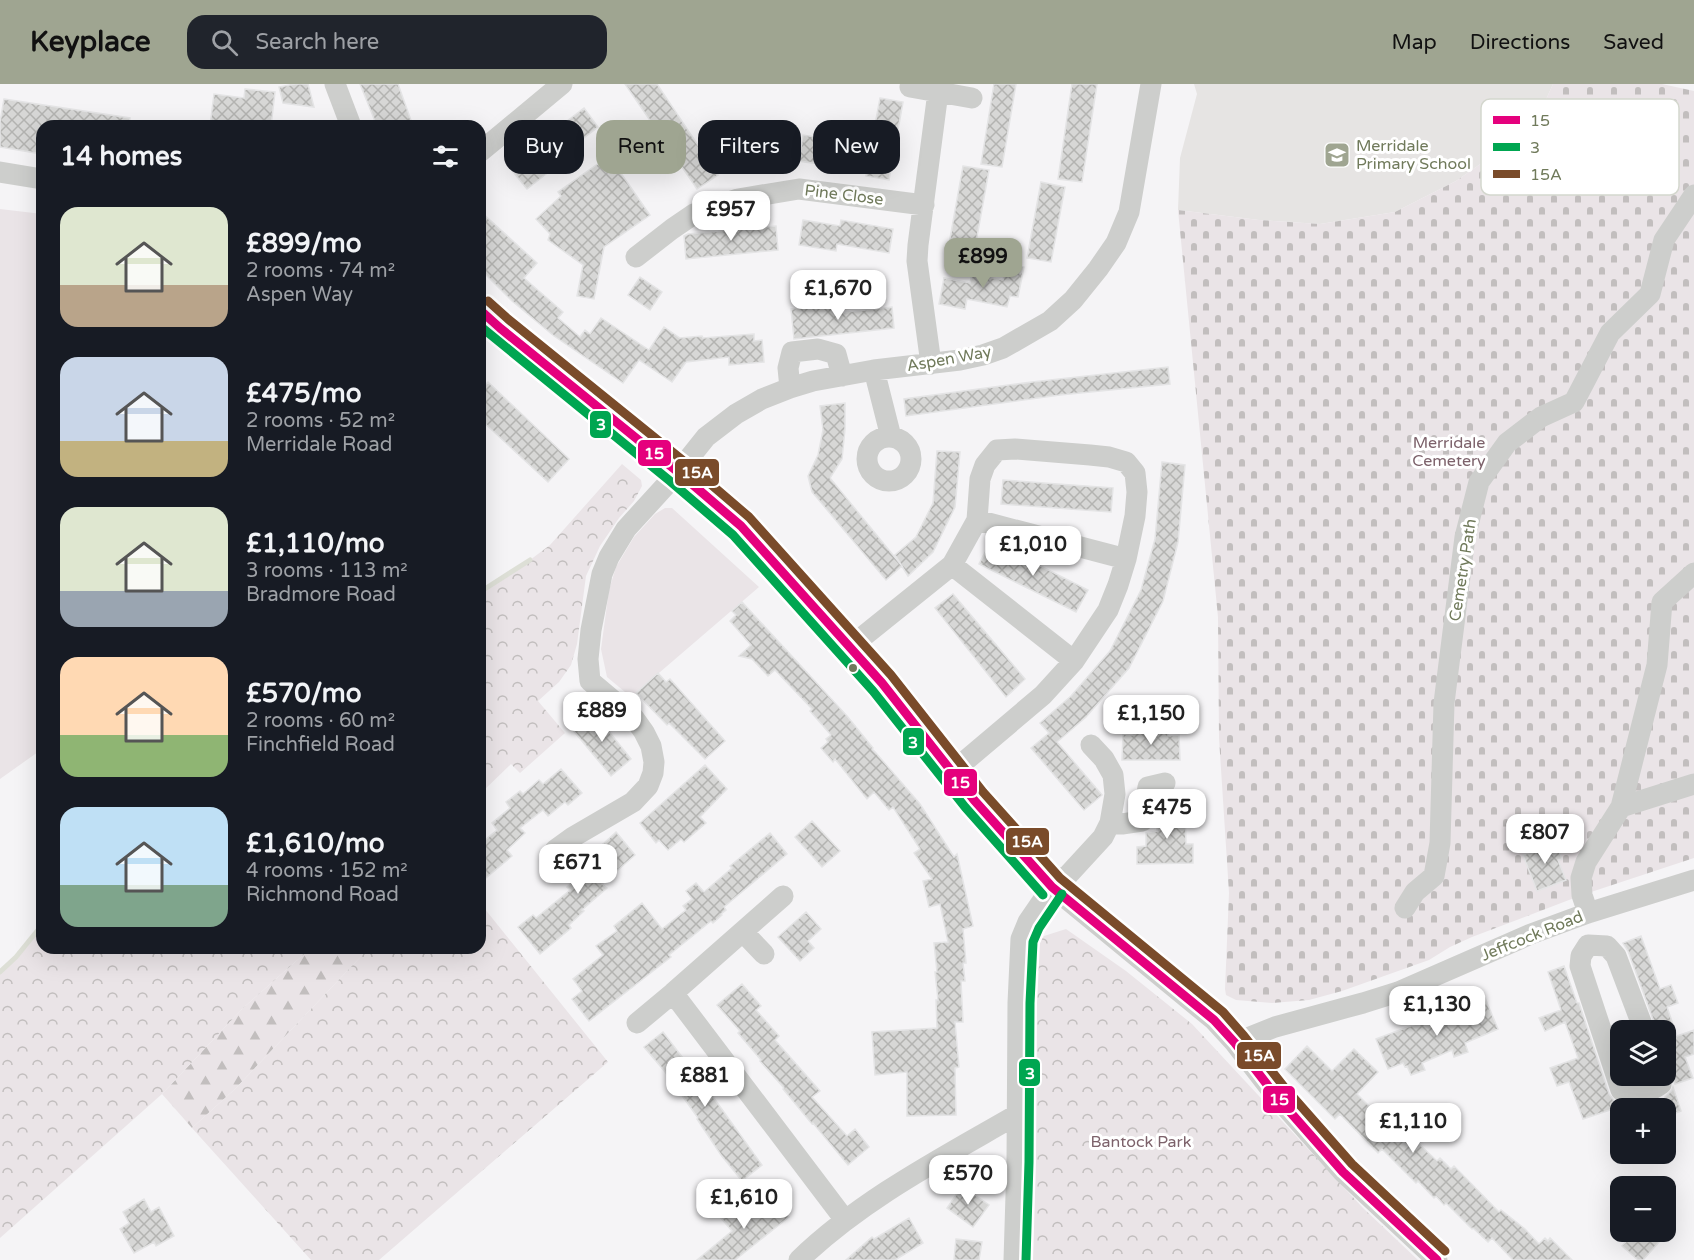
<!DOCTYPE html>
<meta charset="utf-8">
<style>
:root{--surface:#171b24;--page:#20242c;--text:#f1f3f6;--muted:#9ea1a6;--accent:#9fa591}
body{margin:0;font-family:"Varela Round",sans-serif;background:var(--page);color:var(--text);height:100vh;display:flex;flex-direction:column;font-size:22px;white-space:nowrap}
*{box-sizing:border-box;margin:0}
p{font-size:20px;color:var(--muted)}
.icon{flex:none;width:33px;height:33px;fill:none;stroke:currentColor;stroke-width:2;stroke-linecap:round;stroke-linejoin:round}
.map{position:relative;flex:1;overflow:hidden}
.sheet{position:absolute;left:36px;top:36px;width:450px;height:834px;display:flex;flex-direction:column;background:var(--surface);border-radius:18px;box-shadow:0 6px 24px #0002}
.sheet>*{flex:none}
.guide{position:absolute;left:504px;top:36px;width:570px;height:54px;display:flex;gap:12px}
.buttons{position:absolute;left:1610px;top:936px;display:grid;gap:12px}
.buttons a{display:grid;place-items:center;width:66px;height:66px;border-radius:12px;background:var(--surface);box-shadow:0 6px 24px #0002;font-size:30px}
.price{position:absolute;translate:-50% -51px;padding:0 14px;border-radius:12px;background:#fff;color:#222;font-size:20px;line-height:39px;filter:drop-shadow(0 2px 3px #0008)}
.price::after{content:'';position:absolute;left:50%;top:36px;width:18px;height:14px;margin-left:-9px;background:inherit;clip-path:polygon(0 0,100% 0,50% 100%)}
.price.selected{background:var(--accent);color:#111}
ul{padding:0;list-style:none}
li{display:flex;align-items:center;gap:18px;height:150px;padding:0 24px}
li span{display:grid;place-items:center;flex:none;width:168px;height:120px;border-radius:18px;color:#555}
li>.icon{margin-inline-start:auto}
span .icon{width:72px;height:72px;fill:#fffc;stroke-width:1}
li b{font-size:26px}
h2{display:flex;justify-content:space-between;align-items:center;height:72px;padding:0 24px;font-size:26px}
.pill{padding:0 21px;border-radius:18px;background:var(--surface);box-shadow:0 6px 24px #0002;font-size:21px;line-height:54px}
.pill.selected{background:var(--accent);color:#111}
header{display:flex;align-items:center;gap:36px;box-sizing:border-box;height:84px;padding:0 30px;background:var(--accent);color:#111}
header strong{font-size:28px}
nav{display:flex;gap:33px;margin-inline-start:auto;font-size:21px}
.search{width:420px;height:54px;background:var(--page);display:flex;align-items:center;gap:15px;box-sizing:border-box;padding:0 21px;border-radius:18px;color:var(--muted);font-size:22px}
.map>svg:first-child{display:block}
.built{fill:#e6e4e3}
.grass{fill:#eae4e7}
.forest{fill:url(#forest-firs)}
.cemetery{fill:url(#cemetery-stones)}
.park{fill:url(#park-crowns)}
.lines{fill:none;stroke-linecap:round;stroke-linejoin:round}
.stream{stroke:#dddfd6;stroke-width:5}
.building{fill:url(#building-cross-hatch);stroke:#e4e4e5;stroke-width:1.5}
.minor{stroke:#cdcecc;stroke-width:21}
.bus-1-casing{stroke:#fff;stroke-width:14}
.bus-2-casing{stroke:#fff;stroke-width:14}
.bus-3-casing{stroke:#fff;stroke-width:14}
.bus-1{stroke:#e5007d;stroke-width:9}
.bus-2{stroke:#00a651;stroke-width:9}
.bus-3{stroke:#7a4b2a;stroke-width:9}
.bus-dot{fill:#707a5b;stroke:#fff;stroke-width:2}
.labels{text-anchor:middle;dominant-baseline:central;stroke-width:6;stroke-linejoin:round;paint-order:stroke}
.poi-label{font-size:16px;fill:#707a5b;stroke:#fff;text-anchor:start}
.street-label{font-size:16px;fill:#707a5b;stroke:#fff}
.park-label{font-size:16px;fill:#7d626b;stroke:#fff}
.key{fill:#fff;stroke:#d4d7ce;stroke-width:1.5}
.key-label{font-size:16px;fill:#707a5b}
.line-badge{stroke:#fff;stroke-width:2}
.badge-label{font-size:16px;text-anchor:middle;font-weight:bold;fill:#fff}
</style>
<header>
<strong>Keyplace</strong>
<div class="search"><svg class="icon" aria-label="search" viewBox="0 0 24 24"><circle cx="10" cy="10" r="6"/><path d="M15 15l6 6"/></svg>Search here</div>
<nav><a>Map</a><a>Directions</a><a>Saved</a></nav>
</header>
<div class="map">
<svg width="1694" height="1176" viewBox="0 0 1694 1176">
<defs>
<pattern id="forest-firs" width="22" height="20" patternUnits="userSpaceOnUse" patternTransform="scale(1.5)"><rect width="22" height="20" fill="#eae4e7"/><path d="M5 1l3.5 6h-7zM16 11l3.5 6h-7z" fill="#c2bebe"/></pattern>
<pattern id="cemetery-stones" width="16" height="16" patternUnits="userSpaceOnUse" patternTransform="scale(1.5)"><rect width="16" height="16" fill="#eae4e7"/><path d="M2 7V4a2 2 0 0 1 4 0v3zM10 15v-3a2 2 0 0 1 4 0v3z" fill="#c2bebe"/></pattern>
<pattern id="park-crowns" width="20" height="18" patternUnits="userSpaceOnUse" patternTransform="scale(1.5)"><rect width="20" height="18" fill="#eae4e7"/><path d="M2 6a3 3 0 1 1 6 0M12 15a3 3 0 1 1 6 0" fill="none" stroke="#c2bebe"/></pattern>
<pattern id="building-cross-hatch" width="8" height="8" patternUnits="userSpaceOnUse" patternTransform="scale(1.5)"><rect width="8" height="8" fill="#d7d7d6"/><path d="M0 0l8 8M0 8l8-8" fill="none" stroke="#b3b3b1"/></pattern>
</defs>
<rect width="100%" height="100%" fill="#f5f4f6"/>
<path class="built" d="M1194,0H1553L1540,29L1499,67L1456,97L1395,128L1320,140L1259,136L1178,126L1180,74L1197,10Z"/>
<path class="grass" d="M0,125L42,130V654L38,668L0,695Z
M665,424H672L759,503L631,613L607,593L601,565L609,506L616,483L634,453L655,430Z"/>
<path class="forest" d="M311,864H369L235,1005L192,1044L162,1010L243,924Z"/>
<path class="cemetery" d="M1553,0H1662L1694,7V774L1582,811L1472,853L1450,863L1429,876L1342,907L1309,916L1272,919L1236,916L1226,911L1225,905L1229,809L1219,654L1218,533L1178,126L1259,136L1320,140L1395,128L1456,97L1499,67L1540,29Z"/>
<path class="park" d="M622,380L641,396L642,402L634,417L619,434L600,462L586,492L577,560L571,581L559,598L538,617L565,649L520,689L511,680L480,710V508L530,476L550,461Z
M480,819L608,978L379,1176H311L192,1044L235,1005L369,864H480Z
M42,841V864H311L243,924L162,1010L0,1154V888L16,873Z
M1066,845L1126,887L1192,940L1363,1124L1418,1176H1020L1031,871L1044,852Z"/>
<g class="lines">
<path class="stream" d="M480,508L530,476
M0,888L16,873L42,841"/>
</g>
<path class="building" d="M295,0H308L314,23L283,19L279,3Z
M360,0H398L413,42H377Z
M625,0H657L718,91L697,105Z
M994,0H1016L1002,83L981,80Z
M1072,0H1097L1082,98L1058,95Z
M245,5L275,8L271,42H210L214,10L244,14Z
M880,14L903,18L889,96L866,92L867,87L799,77L803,51L871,62Z
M4,15L130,34L129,42H42V70L0,63V38Z
M584,24L598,43L551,79L555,83L527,105L510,84L550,53L549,51Z
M745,38L768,74L750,84L728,49Z
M609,72L650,131L604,163L594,215L577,212L583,181L548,156L550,150L536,135L561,112L558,108Z
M963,82L989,86L975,164L949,160Z
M1041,98L1065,103L1051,178L1027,174Z
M480,127L537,179L524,194L563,228L558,234L580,253L585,246L590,250L601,234L649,266L664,243L680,254L702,252L703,254L754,250V257L762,256L764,278L729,281V273L686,278L672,298L639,276L623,299L554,252L512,217L480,185Z
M803,136L840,142L841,136L893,145L889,169L837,160L836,167L799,161Z
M776,142L778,166L686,175L684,152L688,150Z
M1007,180L1024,183L1018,213L1010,212L1007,223L967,215L965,225L939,220L944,194L970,199L972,190L1003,196Z
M640,193L662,208L650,226L628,211Z
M837,220L838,229L892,223L894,244L794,255L791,225Z
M1168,283L1170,300L1060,311L906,332L904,315L1032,298Z
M488,298L569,375L548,398L480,335V306Z
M845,319V345L842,375L830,394L902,482L886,496L812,408L808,392L818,371L823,346L820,322Z
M937,367L960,368L955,423L933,468L908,492L895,471L916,453L933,419Z
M1162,378L1185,381L1178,458L1163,517L1129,584L1086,633L1057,658L1102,711L1084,726L1031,664L1049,649L1040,639L1071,612L1110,567L1141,506L1155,455Z
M1003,396L1113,404L1111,428L1001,420Z
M991,457L1088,506L1076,528L979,480Z
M953,510L1025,595L1006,613L935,524Z
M742,518L847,632L873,664L872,665L876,669L920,720L954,773L957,770L973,842L963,845L966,879H963L965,897H961L963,938H955L959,983L955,984L956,1031L907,1032V988L875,991L872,948L937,944L936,916H938L935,888H937L934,859L948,858L940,820L929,823L923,797L932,795L914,769L920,765L893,723L889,726L874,708L867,715L835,675L833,678L821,664L828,658L826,655L831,651L810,627L812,625L775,586L768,592L752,575L739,572L751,561L730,537L736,531L732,527Z
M658,589L666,598L670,595L725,657L705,675L669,639L667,641L636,609Z
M594,627L604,638L602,639L631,675L611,692L572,645Z
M1132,646H1168V652L1179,651L1180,676H1122L1123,650L1132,651Z
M705,681L727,705L700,733L706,739L684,758L681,755L668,766L659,756L656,759L640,739Z
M561,685L582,709L568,721L565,718L548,732L543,726L520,744L525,749L507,766L512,772L480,799V760L497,746L492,739L510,724L506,718L520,707L523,710L539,696L543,700Z
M1159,723H1185L1186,760H1193V779L1137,780V763L1146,762V749L1157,747V735H1160Z
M812,737L840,767L822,783L795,753Z
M616,748L635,771L602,800L607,804L582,826L584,827L569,841L571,844L540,870L518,843L533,831L536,834L570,806L567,803L582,790L579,787L594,773L592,770Z
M770,749L787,770L724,823L726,826L721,830L722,831L713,839L711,837L669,871L671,873L589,937L572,915L582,907L573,895L603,871L596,862L617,847L614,842L642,819L662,845L686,826L683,822L692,815L686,807L696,799L704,808L732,784L730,782Z
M1554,753L1562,775L1558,776L1566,796L1537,807L1523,771L1536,766L1534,761Z
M806,828L821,845L808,857L814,864L800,877L778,853Z
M1641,852L1660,905L1671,901L1678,919L1667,923L1677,952L1694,946V970L1685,973L1693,994L1675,1000L1665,972V946H1657L1628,867L1623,859Z
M1564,882L1577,919H1579L1609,1010L1613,1015L1616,1024L1583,1035L1569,998L1557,1002L1550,984L1578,974L1565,938L1545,947L1539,934L1561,926L1548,888Z
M742,900L761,922L756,926L779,952L775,956L820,1007L812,1013L847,1052L855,1045L869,1063L848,1081L813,1039L812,1040L783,1005L784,1004L760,977L761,976L738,949L740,947L717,921Z
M1485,914L1498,945L1465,959L1468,968L1454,973L1452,966L1422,979L1425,986L1411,991L1407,982L1405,983L1403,979L1388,985L1376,955Z
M663,948L692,986L693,985L762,1081L742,1097L721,1071L697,1035L698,1034L666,989L644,963Z
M1307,962L1332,987L1354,965L1378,988L1357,1010L1377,1030L1381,1026L1416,1062L1419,1060L1437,1077L1440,1074L1451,1085L1454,1082L1499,1128L1501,1126L1525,1145L1539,1160L1545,1154L1548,1157L1550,1154L1572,1176H1513L1492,1154L1488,1158L1473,1144L1472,1145L1446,1119L1444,1121L1436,1112L1434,1114L1418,1097L1416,1099L1382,1065L1378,1069L1340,1030L1335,1035L1285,985Z
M1673,1003L1681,1027L1665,1033V1013L1672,1006Z
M962,1102L989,1121L973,1143L947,1124Z
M731,1114L749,1136L775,1116L789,1133L735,1176H697L732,1147L715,1127Z
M144,1115L151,1128L159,1123L174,1152L156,1162L154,1158L134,1169L120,1145L129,1139L123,1128Z
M909,1134L923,1159L895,1176H846L872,1153L874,1155Z
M1635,1148H1668L1643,1176H1638L1622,1162Z
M956,1155L982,1158L979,1176H954Z"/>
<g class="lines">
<path class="minor" d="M335,0L351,42
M910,3L972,14
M480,68L562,0
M0,88L42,95
M636,173L672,145L694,130L738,115L799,105L924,121
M480,226L500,244L678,388L741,442L882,599L974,716L1052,803L1214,936L1235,959L1276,1012L1343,1088L1437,1176
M931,280L917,177L918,161L938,8
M874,286L891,353
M790,304L788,284L792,268L818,265L836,270L842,292
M867 375a22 22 0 1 1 44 0a22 22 0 1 1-44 0Z
M977,436L1126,475
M952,481L1074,577
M850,563L952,481L977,436L980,395L985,381L997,366L1015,365L1090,371L1109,373L1126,378L1135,389L1137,408L1135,432L1126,475L1118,501L1108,526L1074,577L1043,611L952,688
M1621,723L1694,700
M1110,739L1122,740L1142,737L1148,703L1165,699
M555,766L573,753L633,718L648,702L653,689L654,678L651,662L644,648L634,634L590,597L588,575L591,546L602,490L609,473L626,445L678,388L706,353L736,330L762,315L790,304L813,297L874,286L960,276L983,271L1003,264L1050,237L1073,216L1098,185L1116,159L1129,128L1151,0
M1405,824L1415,808L1434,792L1440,759L1444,619L1465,453L1479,398L1507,359L1541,333L1574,318L1610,249L1650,210L1664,156L1694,111
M1588,829L1582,811L1581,794L1586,778L1621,723L1657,581L1662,518L1694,489
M743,848L764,870
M1588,861L1581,872L1580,882L1621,1006C1632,1015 1650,1008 1661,1000L1660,992
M1588,861L1607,862L1616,872L1644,946
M673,909L845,1136
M637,939L673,909L783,812
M1235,959L1275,943L1363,919L1398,908L1531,850L1588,829L1694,796
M799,1176C862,1115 942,1074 1018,1030
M1014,1176L1017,1078L1018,919L1021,855L1028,838L1052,803L1069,790L1103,753L1110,739L1115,710L1113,691L1104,675L1091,661"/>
<g class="bus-1-casing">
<path id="bus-1" d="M480,226L500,244L678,388L741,442L882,599L974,716L1052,803L1214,936L1235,959L1276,1012L1343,1088L1437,1176"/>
</g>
<g class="bus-2-casing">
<path id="bus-2" d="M480,242L670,397L733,451L873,607L965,723L1043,811
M1026,1176L1029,1078L1030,919L1033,858L1039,844L1062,810"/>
</g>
<g class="bus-3-casing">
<path id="bus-3" d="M488,217L508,235L686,379L749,433L891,591L983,708L1060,794L1223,928L1244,952L1285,1004L1352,1080L1445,1167"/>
</g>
<use href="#bus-1" class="bus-1"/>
<use href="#bus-2" class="bus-2"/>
<use href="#bus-3" class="bus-3"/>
</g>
<defs>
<g id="school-square" transform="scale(1.35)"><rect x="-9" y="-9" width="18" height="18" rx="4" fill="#9fa591" stroke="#fff"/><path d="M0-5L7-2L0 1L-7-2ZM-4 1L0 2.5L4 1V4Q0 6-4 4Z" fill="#fff"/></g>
</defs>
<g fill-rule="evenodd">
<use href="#school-square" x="1337" y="71"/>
</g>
<circle class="bus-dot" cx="853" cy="584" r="5"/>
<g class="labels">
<g class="poi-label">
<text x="1356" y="62">Merridale<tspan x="1356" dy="18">Primary School</tspan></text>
</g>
<g class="street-label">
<text transform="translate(844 111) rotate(7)">Pine Close</text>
<text transform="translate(949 275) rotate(-10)">Aspen Way</text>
<text transform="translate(1463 486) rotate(-81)">Cemetry Path</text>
<text transform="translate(1532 852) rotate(-22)">Jeffcock Road</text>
</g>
<g class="park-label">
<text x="1449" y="359">Merridale<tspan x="1449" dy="18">Cemetery</tspan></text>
<text x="1141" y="1058">Bantock Park</text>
</g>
</g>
<rect x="1481" y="15" width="198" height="96" rx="9" class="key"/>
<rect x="1493" y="32" width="27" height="8" fill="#e5007d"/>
<rect x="1493" y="59" width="27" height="8" fill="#00a651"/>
<rect x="1493" y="86" width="27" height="8" fill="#7a4b2a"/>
<g class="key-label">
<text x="1530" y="42">15</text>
<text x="1530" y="69">3</text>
<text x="1530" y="96">15A</text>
</g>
<g class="line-badge">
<rect x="589" y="326" width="23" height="29" rx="6" fill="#00a651"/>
<rect x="637" y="355" width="35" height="28" rx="6" fill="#e5007d"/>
<rect x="674" y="374" width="46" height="29" rx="6" fill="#7a4b2a"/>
<rect x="902" y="643" width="23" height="29" rx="6" fill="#00a651"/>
<rect x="943" y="684" width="35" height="29" rx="6" fill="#e5007d"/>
<rect x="1005" y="743" width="45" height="29" rx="6" fill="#7a4b2a"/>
<rect x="1236" y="957" width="46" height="29" rx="6" fill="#7a4b2a"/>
<rect x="1018" y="974" width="23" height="29" rx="6" fill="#00a651"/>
<rect x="1262" y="1001" width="34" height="29" rx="6" fill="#e5007d"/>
</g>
<g class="badge-label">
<text x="601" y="346">3</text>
<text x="654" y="375">15</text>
<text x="697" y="394">15A</text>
<text x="913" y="664">3</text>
<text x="960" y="704">15</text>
<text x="1027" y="763">15A</text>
<text x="1259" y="977">15A</text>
<text x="1030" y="995">3</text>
<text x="1279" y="1021">15</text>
</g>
</svg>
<div class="buttons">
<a><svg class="icon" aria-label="layers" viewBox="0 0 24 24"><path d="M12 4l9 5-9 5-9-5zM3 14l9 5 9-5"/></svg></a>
<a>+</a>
<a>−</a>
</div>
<b class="price" style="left:731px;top:158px">£957</b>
<b class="price selected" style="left:983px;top:205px">£899</b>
<b class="price" style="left:838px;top:237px">£1,670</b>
<b class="price" style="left:1033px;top:493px">£1,010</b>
<b class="price" style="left:602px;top:659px">£889</b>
<b class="price" style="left:1151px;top:662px">£1,150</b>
<b class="price" style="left:1167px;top:756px">£475</b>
<b class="price" style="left:1545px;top:781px">£807</b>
<b class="price" style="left:578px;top:811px">£671</b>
<b class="price" style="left:1437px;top:953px">£1,130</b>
<b class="price" style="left:705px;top:1024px">£881</b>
<b class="price" style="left:1413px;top:1070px">£1,110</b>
<b class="price" style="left:968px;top:1122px">£570</b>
<b class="price" style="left:744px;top:1146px">£1,610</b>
<div class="guide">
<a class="pill">Buy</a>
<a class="pill selected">Rent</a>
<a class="pill">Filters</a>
<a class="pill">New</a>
</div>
<section class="sheet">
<h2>14 homes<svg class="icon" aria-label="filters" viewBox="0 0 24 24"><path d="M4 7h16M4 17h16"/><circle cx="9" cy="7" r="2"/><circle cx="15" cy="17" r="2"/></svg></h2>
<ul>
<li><span style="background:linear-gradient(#dfe7d0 65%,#b9a48a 0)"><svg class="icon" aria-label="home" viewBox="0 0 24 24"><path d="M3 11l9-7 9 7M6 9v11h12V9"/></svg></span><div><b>£899/mo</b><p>2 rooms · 74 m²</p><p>Aspen Way</p></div></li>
<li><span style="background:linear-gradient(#c9d6e8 70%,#c2b280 0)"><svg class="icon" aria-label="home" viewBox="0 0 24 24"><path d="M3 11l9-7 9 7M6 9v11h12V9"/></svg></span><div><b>£475/mo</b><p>2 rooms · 52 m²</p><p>Merridale Road</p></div></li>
<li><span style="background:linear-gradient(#dfe7d0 70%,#9aa5b1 0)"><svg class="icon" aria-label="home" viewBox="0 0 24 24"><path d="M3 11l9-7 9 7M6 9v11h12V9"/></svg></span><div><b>£1,110/mo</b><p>3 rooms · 113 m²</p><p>Bradmore Road</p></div></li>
<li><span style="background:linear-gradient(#ffd9b3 65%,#8fb573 0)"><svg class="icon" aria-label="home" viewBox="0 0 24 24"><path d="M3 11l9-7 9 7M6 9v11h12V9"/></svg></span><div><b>£570/mo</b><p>2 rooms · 60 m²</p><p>Finchfield Road</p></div></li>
<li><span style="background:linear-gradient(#bfe0f5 65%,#7fa58c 0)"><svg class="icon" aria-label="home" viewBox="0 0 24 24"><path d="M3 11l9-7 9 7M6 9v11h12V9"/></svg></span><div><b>£1,610/mo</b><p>4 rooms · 152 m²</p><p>Richmond Road</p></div></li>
</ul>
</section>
</div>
